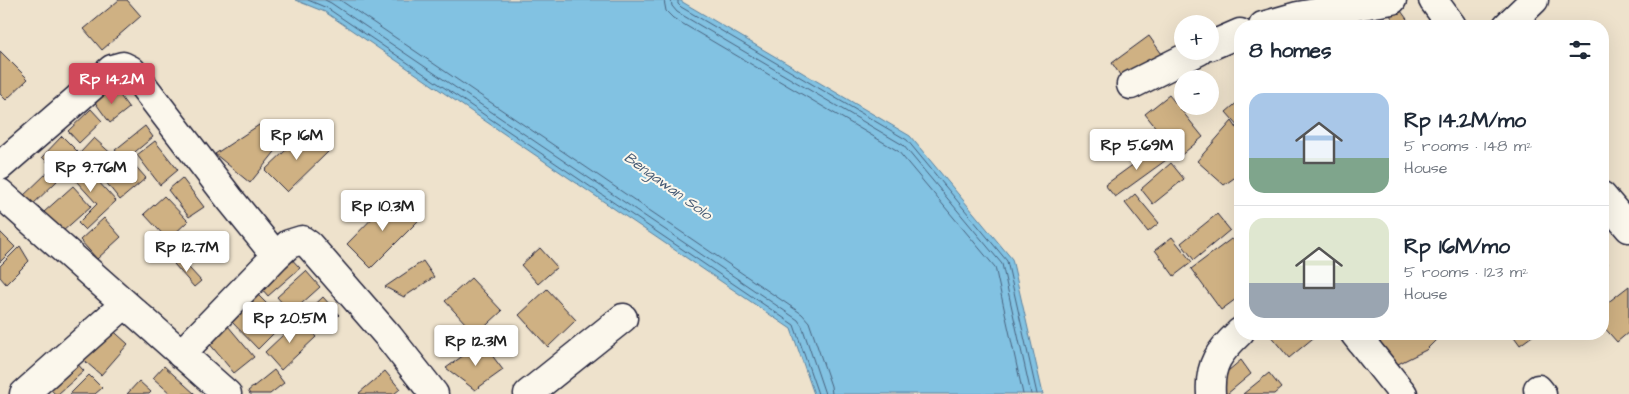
<!DOCTYPE html>
<meta charset="utf-8">
<style>
:root{--surface:#fff;--page:#f6f6f7;--text:#1f2937;--muted:#747a83;--line:#e0e1e3;--accent:#d1495b}
body{margin:0;font-family:"Architects Daughter",sans-serif;background:var(--page);color:var(--text);height:100vh;display:flex;flex-direction:column;font-size:19px;white-space:nowrap}
*{box-sizing:border-box;margin:0}
p{font-size:16px;color:var(--muted)}
.icon{flex:none;width:28px;height:28px;fill:none;stroke:currentColor;stroke-width:2;stroke-linecap:round;stroke-linejoin:round}
.map{position:relative;flex:1;overflow:hidden}
.drawer{position:absolute;left:1234px;top:20px;width:375px;height:320px;display:flex;flex-direction:column;background:var(--surface);border-radius:20px;box-shadow:0 5px 20px #0002}
.drawer>*{flex:none}
.tools{position:absolute;left:1174px;top:15px;display:grid;gap:10px}
.tools a{display:grid;place-items:center;width:45px;height:45px;border-radius:50%;background:var(--surface);box-shadow:0 5px 20px #0002;font-size:25px}
.price{position:absolute;translate:-50% -42px;padding:0 11px;border-radius:5px;background:#fff;color:#222;font-size:16px;line-height:32px;filter:drop-shadow(0 1px 2px #0008)}
.price::after{content:'';position:absolute;left:50%;top:30px;width:15px;height:11px;margin-left:-8px;background:inherit;clip-path:polygon(0 0,100% 0,50% 100%)}
.price.selected{background:var(--accent);color:#fff}
ul{padding:0;list-style:none}
li{display:flex;align-items:center;gap:15px;height:125px;padding:0 15px}
li+li{border-top:1px solid var(--line)}
li span{display:grid;place-items:center;flex:none;width:140px;height:100px;border-radius:15px;color:#555}
li>.icon{margin-inline-start:auto}
span .icon{width:60px;height:60px;fill:#fffc;stroke-width:1}
li b{font-size:21px}
h2{display:flex;justify-content:space-between;align-items:center;height:60px;padding:0 15px;font-size:21px}
.map>svg:first-child{display:block}
.water{fill:#82c2e2;stroke:#5c829f}
.lines{fill:none;stroke-linecap:round;stroke-linejoin:round}
.shore{stroke:#48627e;stroke-width:1}
.building{fill:#cfb183;stroke:#22223b}
.minor-casing{stroke:#22223b;stroke-width:31}
.minor{stroke:#fbf7ec;stroke-width:28}
.labels{text-anchor:middle;dominant-baseline:central;stroke-width:4;stroke-linejoin:round;paint-order:stroke}
.water-label{font-size:15px;font-style:italic;fill:#445a75;stroke:#fbf7ec}
</style>
<div class="map">
<svg width="1629" height="394" viewBox="0 0 1629 394">
<rect width="100%" height="100%" fill="#eee2cc"/>
<filter id="ink" filterUnits="userSpaceOnUse"><feTurbulence type="fractalNoise" baseFrequency=".02" numOctaves="2"/><feDisplacementMap in="SourceGraphic" scale="10" xChannelSelector="R" yChannelSelector="G"/><feConvolveMatrix kernelMatrix="1 2 1 2 8 2 1 2 1" color-interpolation-filters="sRGB"/></filter>
<g filter="url(#ink)">
<path class="water" d="M295,0H679L910,136L1012,259L1043,394H814L791,329L325,12Z"/>
<g class="lines">
<path class="shore" d="M308,0L327,8L794,325L818,394
M325,0L331,3L798,320L802,326L825,394
M340,0L802,314L809,322L831,386L832,394
M664,0L666,11L673,18L898,151L995,267L1023,394
M671,0L672,6L677,12L903,145L1002,264L1031,394
M678,0V4L681,7L907,140L1007,261L1037,394"/>
</g>
<path class="building" d="M119,0H127L141,16L102,50L84,29Z
M1396,4L1412,26H1398L1387,11Z
M1149,36L1164,57L1126,84L1112,63Z
M0,51L28,79L6,100L0,94Z
M113,86L129,108L110,123L94,101Z
M1169,95L1203,137L1179,157L1145,114Z
M1240,100V128L1226,112Z
M91,109L102,121L79,143L68,131Z
M1232,121L1240,133V174L1224,185L1197,161Z
M259,125L282,143L250,183L215,154Z
M145,126L153,137L124,161L115,150Z
M307,130L328,152L287,192L265,170Z
M62,136L78,152L58,172L42,157Z
M94,138L116,158L102,173L80,153Z
M155,141L178,170L160,185L137,155Z
M1160,145L1169,158L1115,197L1105,185Z
M78,159L116,201L85,230L78,223L97,204L66,170Z
M130,160L146,178L120,200L105,181Z
M1171,163L1184,179L1153,204L1141,189Z
M48,172L57,181L29,208L20,199Z
M182,178L204,207L189,217L168,190Z
M73,186L91,206L62,232L44,212Z
M1135,194L1159,223L1148,232L1125,203Z
M164,196L188,221L168,240L144,214Z
M394,196L419,220L371,268L347,244Z
M1217,214L1230,230L1194,260L1181,243Z
M104,218L121,237L97,259L80,240Z
M0,232L15,247L0,262Z
M162,237L173,248L165,256L154,246Z
M1172,237L1192,262L1174,276L1155,250Z
M1231,239L1240,246V296L1221,310L1191,269Z
M20,246L29,261L6,284L0,277V266Z
M540,248L557,267L538,284L521,265Z
M1602,251L1608,264L1602,267Z
M287,254L300,268L268,296L256,282Z
M180,258L201,281L194,287L174,264Z
M423,261L434,277L404,297L385,287Z
M306,271L320,287L291,313L277,297Z
M471,278L502,311L476,335L445,301Z
M1629,286V332L1617,342L1602,325V307Z
M547,289L576,320L548,347L519,315Z
M258,295L285,322L258,349L231,321Z
M323,297L339,315L323,330L307,312Z
M300,319L316,337L281,370L265,352Z
M107,325L128,344L101,375L79,356Z
M228,326L254,357L234,373L208,342Z
M1269,334H1318L1289,358Z
M1368,334H1442L1426,350L1394,366Z
M1512,334H1535L1520,345Z
M482,342L503,370L475,390L446,368Z
M72,358L84,371L58,394H55L44,382Z
M1241,360L1251,374L1227,394H1225L1215,382Z
M164,366L195,394H171L153,378Z
M274,370L284,383L270,394H250L248,391Z
M385,371L400,389L394,394H360L359,393Z
M1269,373L1281,388L1274,394H1243Z
M89,375L102,388L95,394H70Z
M139,381L151,392L149,394H127Z"/>
<g class="lines">
<g class="minor-casing">
<path id="minor" d="M1433,0L1452,26
M1263,26L1298,16L1392,0
M1507,26L1534,0
M1210,46L1240,33
M1131,85L1199,51
M0,166L112,69L123,66L131,70L229,198L276,256L181,354
M0,193L227,394
M1602,196L1629,228
M276,256L289,244L302,240L309,245L389,337L434,394
M1355,334L1403,394
M1538,389L1542,394
M24,394L125,304
M528,394L623,318
M1211,394C1209,364 1219,352 1240,332"/>
</g>
<use href="#minor" class="minor"/>
</g>
</g>
<g class="labels">
<g class="water-label">
<text transform="translate(668 186) rotate(36)">Bengawan Solo</text>
</g>
</g>
</svg>
<div class="tools">
<a>+</a>
<a>−</a>
</div>
<b class="price selected" style="left:112px;top:105px">Rp 14.2M</b>
<b class="price" style="left:297px;top:161px">Rp 16M</b>
<b class="price" style="left:1137px;top:171px">Rp 5.69M</b>
<b class="price" style="left:91px;top:193px">Rp 9.76M</b>
<b class="price" style="left:383px;top:232px">Rp 10.3M</b>
<b class="price" style="left:187px;top:273px">Rp 12.7M</b>
<b class="price" style="left:290px;top:344px">Rp 20.5M</b>
<b class="price" style="left:476px;top:367px">Rp 12.3M</b>
<section class="drawer">
<h2>8 homes<svg class="icon" aria-label="filters" viewBox="0 0 24 24"><path d="M4 7h16M4 17h16"/><circle cx="9" cy="7" r="2"/><circle cx="15" cy="17" r="2"/></svg></h2>
<ul>
<li><span style="background:linear-gradient(#a9c7e8 65%,#7fa58c 0)"><svg class="icon" aria-label="home" viewBox="0 0 24 24"><path d="M3 11l9-7 9 7M6 9v11h12V9"/></svg></span><div><b>Rp 14.2M/mo</b><p>5 rooms · 148 m²</p><p>House</p></div></li>
<li><span style="background:linear-gradient(#dfe7d0 65%,#9aa5b1 0)"><svg class="icon" aria-label="home" viewBox="0 0 24 24"><path d="M3 11l9-7 9 7M6 9v11h12V9"/></svg></span><div><b>Rp 16M/mo</b><p>5 rooms · 123 m²</p><p>House</p></div></li>
</ul>
</section>
</div>
